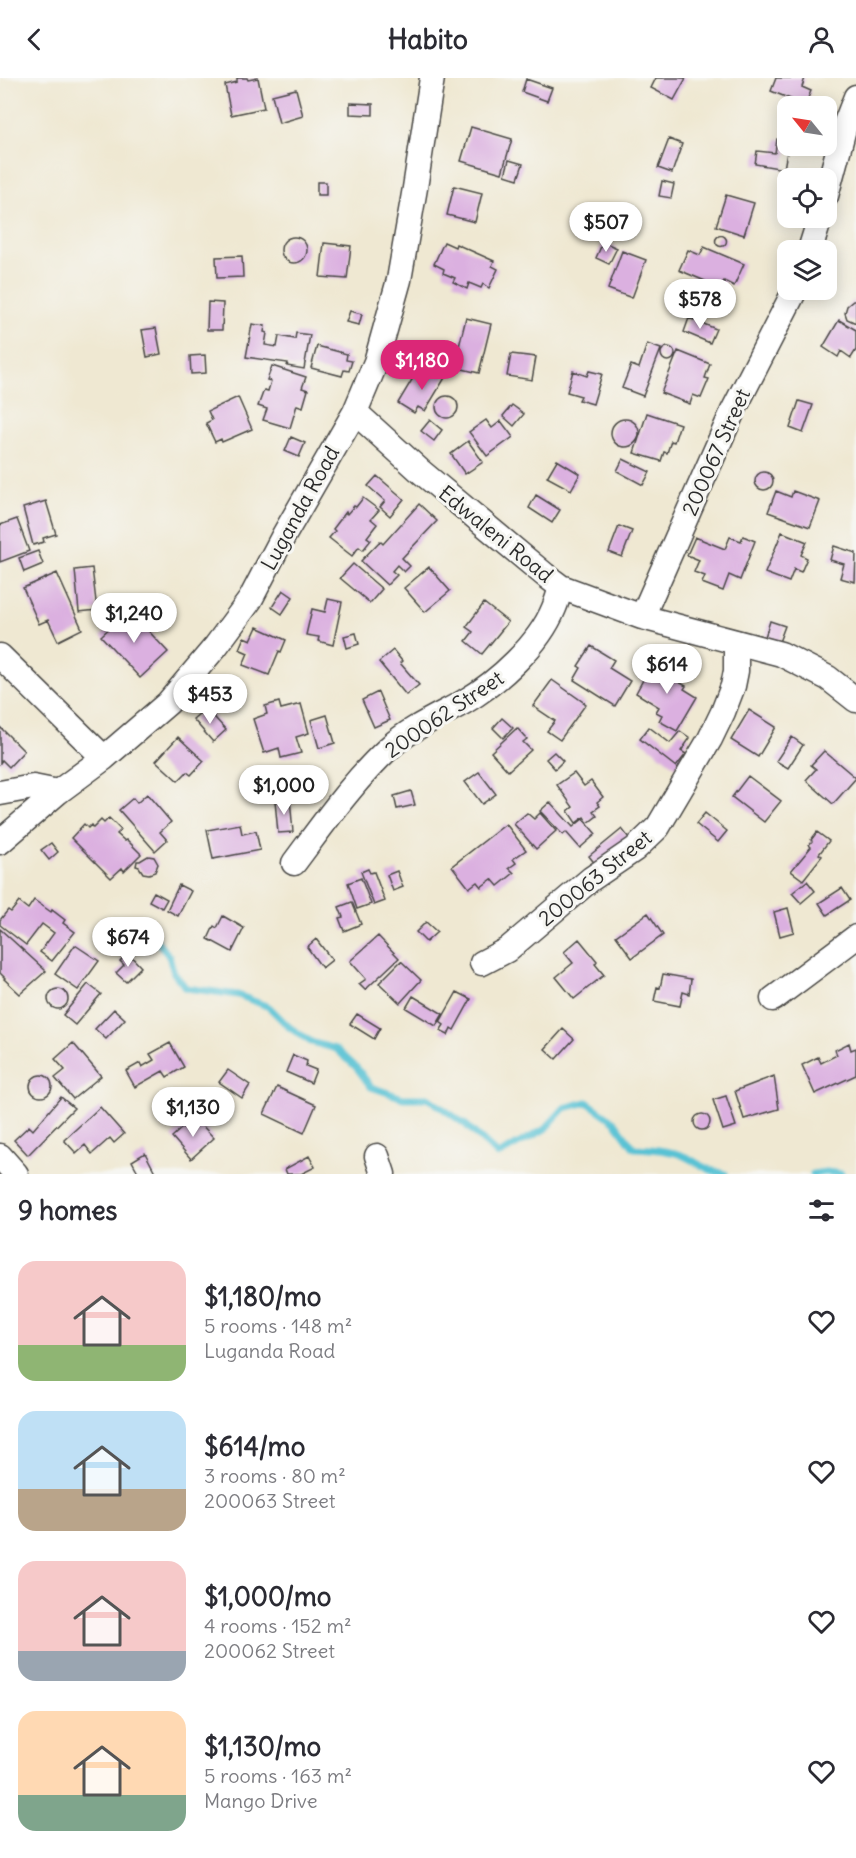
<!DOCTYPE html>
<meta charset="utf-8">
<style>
:root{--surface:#fff;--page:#f7f7f7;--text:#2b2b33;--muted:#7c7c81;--accent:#db2777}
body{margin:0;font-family:Delius,sans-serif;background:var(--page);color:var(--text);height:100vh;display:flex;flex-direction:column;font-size:22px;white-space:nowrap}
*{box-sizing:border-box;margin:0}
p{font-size:20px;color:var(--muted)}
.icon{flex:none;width:33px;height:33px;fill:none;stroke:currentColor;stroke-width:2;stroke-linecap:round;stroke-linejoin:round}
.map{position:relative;height:1096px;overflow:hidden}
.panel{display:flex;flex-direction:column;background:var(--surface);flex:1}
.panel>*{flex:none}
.needle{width:39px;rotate:300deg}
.tools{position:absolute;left:777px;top:18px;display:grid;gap:12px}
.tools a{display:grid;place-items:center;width:60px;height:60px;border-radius:12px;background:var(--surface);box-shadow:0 3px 15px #0003;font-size:30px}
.price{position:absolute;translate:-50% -51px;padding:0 14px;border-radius:21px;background:#fff;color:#222;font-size:20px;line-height:39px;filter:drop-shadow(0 2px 3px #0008)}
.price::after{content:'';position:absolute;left:50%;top:36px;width:18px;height:14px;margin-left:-9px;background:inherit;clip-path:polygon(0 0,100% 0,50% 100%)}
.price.selected{background:var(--accent);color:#fff}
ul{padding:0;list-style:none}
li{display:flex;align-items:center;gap:18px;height:150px;padding:0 18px}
li span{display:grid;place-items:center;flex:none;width:168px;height:120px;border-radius:18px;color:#555}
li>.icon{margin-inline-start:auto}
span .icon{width:72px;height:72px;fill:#fffc;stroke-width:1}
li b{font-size:26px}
h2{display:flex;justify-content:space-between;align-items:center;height:72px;padding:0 18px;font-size:26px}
header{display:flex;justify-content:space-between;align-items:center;height:78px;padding:0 18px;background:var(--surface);font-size:27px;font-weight:700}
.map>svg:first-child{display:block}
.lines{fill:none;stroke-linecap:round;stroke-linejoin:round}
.stream{stroke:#58c2d4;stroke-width:7}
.building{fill:#dbb0e0}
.minor-casing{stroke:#484744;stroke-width:27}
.minor{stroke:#fff;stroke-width:24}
.labels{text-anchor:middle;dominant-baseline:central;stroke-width:6;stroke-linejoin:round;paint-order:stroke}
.street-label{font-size:21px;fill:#2b2b2b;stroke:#f6f6f2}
</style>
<header><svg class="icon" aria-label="back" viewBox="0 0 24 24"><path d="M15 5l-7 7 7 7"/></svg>Habito<svg class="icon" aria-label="person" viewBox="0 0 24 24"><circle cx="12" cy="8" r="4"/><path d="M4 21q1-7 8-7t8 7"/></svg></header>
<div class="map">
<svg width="856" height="1096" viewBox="0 0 856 1096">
<rect width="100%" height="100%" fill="#f6f6f2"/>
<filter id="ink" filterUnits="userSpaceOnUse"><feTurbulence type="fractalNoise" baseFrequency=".0167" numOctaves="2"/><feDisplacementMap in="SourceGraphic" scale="12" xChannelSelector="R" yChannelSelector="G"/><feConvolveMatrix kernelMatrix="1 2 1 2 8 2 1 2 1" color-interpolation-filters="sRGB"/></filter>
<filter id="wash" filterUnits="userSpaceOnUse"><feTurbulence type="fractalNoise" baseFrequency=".008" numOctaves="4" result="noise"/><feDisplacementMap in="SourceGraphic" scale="24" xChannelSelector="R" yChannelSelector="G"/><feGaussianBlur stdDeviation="1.35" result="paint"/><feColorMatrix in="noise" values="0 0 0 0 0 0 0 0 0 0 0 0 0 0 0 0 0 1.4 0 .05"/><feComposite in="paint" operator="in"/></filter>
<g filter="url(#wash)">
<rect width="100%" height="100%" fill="#efe8d2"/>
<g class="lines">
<path class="stream" d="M136,857L157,863L169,878L174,895L186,910L238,917L269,929L289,949L311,964L336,971L357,990L371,1009L403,1020H428L466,1047L498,1077L545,1051L564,1030L587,1024L614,1043L634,1070C651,1071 671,1072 686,1079C702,1087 706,1092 725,1096
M813,1096L826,1094L841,1096"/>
</g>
<g id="blocks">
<path class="building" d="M237,0H247L248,2L258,0L264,30L231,37L225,7L237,4Z
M656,0H686L674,22L651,10Z
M776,0H805L802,9L811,13L805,27L771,13Z
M526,1L552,10L547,23L522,14Z
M296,11L303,38L279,45L272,17Z
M350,25L373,26V37L350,36Z
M471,49L512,61L502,95L461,83Z
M669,61L682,66L672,95L658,90Z
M777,61L788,62V68L784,91L755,86L757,73L775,75Z
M509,82L523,86L518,101L505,97Z
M662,103L674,106L671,120L659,118Z
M317,104H326V117H317Z
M454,108L482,115L475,144L447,137Z
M726,117L754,125L744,157L716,148Z
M715.5 163a5.5 5.5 0 1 1 11 0a5.5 5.5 0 1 1-11 0Z
M281 172a13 13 0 1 1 26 0a13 13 0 1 1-26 0Z
M444,164L455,169L456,166L494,183L492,188L498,191L489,210L483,206L481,210L469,205L467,211L453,204L455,200L443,195L444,191L434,186Z
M603,164L617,170L609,186L596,180Z
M324,165L351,168L347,201L320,199Z
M704,169L744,186L734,208L724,203L718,214L703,207L705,203L679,192L688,172L700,177Z
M622,173L646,182L632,220L608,211Z
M242,178L243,199L217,200L216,179Z
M853,223H856V245L847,241L845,235L847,228Z
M208,224L223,225L222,252H207Z
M350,233L362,236L359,247L346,244Z
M466,240L491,246L479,295L454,289Z
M689,240L716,251L710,265L684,254Z
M839,242L856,252V272L851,280L841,273L838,279L823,269Z
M252,246L265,248L264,254L267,255L265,267L277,269L279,258L295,261L296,255L310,257L304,291L287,288L288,285L246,279Z
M156,250L161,276L147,279L142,252Z
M647,266L661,271L643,318L622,310L631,287L639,290Z
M317,268L347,276L346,282L352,283L349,293L344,292L342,298L311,290Z
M661 276a7 7 0 1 1 14 0a7 7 0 1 1-14 0Z
M678,273L710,286L705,300L709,301L701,320L693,317L690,326L661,315Z
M511,276L536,279L532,302L507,298Z
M205,277L206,295L191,296L190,278Z
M272,288L306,299L302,310L308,312L303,329L297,327L290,350L263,342L267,331L258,328L264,312L268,313L271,303L267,302Z
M433,291L446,298L425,333L418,329L414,335L398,325L416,295L427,301Z
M573,293L587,298L589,293L602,296L593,326L579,322L581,318L567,314Z
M436 329a11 11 0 1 1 22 0a11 11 0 1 1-22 0Z
M238,319L252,351L222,364L221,361L215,364L206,345L212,342L208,333Z
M799,323L813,327L803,355L790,350Z
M512,327L524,336L514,348L503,338Z
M647,335L680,346L674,364L671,363L667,375L664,374L661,383L634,375Z
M611 355a14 14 0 1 1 28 0a14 14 0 1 1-28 0Z
M430,342L442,352L434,363L421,353Z
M486,342L492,350L501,343L513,359L487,378L469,354Z
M291,359L305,365L299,379L285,373Z
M468,363L483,384L465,396L451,376Z
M623,381L650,394L643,407L617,393Z
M557,382L580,396L571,412L547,399Z
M755 403a9 9 0 1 1 18 0a9 9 0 1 1-18 0Z
M377,398L404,421L390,438L380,429L385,423L368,408Z
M776,413L791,419L793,413L820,423L810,449L768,434Z
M536,417L560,432L552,445L529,430Z
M363,420L379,432L371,441L377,446L367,459L371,462L363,472L359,469L352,478L329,460L335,453L333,451L346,434L347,436L354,428L356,429Z
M46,423L56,456L43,460L44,464L33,467L23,430Z
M419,426L437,443L402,480L410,488L404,494L397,487L392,493L397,497L387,507L361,483L380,463L383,466Z
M17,441L29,473L0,484V447Z
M619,448L632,453L622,479L609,474Z
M782,454L807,464L801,477L807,480L801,494L794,491L789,504L765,495Z
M743,458L755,463L740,502L729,497L723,513L702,505L705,498L694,494L699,482L687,477L695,459L725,471L730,459L741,463Z
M834,468L856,475L855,504L840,500L844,486L830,482Z
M38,473L43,486L24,494L19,480Z
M353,486L382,511L370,525L340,500Z
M429,489L450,513L425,534L404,510Z
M92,490L97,532L79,534L75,492Z
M57,495L82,551L58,563L48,542L39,546L23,510Z
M283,512L293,519L282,536L272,529Z
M328,521L342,524L333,567L318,563L319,559L306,557L312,531L325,534Z
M484,525L508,544L482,576L466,563L473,554L466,549Z
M129,532L168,574L140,600L101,558Z
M770,543L785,548L779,564L765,559Z
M257,549L286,562L281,574L279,573L269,597L243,587L248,575L239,571L244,559L251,562Z
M356,555L359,566L347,570L344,558Z
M591,568L614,582L609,590L630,603L615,628L574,602L581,590L578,588Z
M393,572L402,583L400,585L419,607L406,617L379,584Z
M649,586L660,593L664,587L681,597L677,603L686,608L684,611L697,619L677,653L659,643L662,637L656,634L659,629L636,615L644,600L641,599Z
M552,602L586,626L560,662L547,653L555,643L533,628Z
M378,614L390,642L374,649L362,622Z
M279,624L281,631L301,626L309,655L296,659L301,675L281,680L279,670L264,675L253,641L267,636L265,628Z
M206,630L226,652L213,664L193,641Z
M749,632L776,649L758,679L731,662Z
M327,637L335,665L319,670L311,642Z
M502,640L513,650L503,660L493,650Z
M0,649L24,673L9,689L2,682L0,685Z
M649,649L670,665L680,653L690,660L681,673L686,676L676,689L640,661Z
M517,650L527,661L523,664L531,672L508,693L491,674Z
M178,659L204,683L191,697L187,694L178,703L156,683Z
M792,659L803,667L788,690L776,683Z
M824,673L856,700L833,726L806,702L816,691L811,687Z
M554,674L563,683L555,691L546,681Z
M479,694L496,716L482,726L465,704Z
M574,695L584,708L591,703L603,719L597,724L600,728L593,733L597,738L588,745L584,739L576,745L568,733L573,729L557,707Z
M748,698L781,723L764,744L732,719Z
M411,713L415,727L397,731L394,718Z
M147,716L171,744L160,754L167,762L155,773L119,732L133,720L137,725Z
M290,721L293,754L278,755L275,723Z
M550,724L573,749L583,741L596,756L580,770L566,754L563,757L540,733Z
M527,735L534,741L540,735L556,753L536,771L514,746Z
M705,735L727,753L718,764L696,746Z
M109,740L121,752L117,756L125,763L127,762L141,776L124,793L122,790L111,800L71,760L84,746L88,750L91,747L93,750L101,742L104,745Z
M240,746L242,756L256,753L260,772L213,781L207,752Z
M506,746L526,772L513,781L516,785L509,790L514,795L498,808L492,801L481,809L477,804L469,810L452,788Z
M622,751L632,764L599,791L589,778Z
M817,754L829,763L819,776L822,778L803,802L791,793L811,769L809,767L812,763L811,762Z
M51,765L58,774L49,782L41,772Z
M148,778L154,779L158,786L155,794L149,796L143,795L139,789L136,788L137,783H140Z
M368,791L370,795L374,794L385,823L374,827L361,794Z
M397,793L403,809L393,813L387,797Z
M361,800L371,826L357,831L348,805Z
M807,803L815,813L801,825L792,815Z
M179,807L191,813L178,838L167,832Z
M842,810L850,822L827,837L819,825Z
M154,814L167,821L162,830L149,823Z
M34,822L51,834L52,832L65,842L63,845L75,854L52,883L40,874L54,855L42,846L26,867L0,847V842L8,832L11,834L19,824L28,831Z
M352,824L361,846L344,853L339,840L343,839L339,829Z
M788,830L794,854L780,858L774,834Z
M648,835L663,857L632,880L616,858Z
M223,838L244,850L232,874L208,861L214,848L217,850Z
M426,844L437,854L426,864L416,854Z
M0,851L46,893L20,916L4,901L5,900L0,895Z
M378,858L399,880L365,912L359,906L366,901L350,883Z
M316,861L332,882L322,890L307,869Z
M579,861L597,883L595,886L604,897L574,921L556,899L573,885L564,874Z
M75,867L99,883L78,912L55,896Z
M128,875L141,889L126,904L116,895L124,887L120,883Z
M401,883L421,902L400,925L379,905Z
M663,896L691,901L689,916L683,914L680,928L654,923L657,909L660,910Z
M88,906L101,916L75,947L63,937Z
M48 921a10 10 0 1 1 20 0a10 10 0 1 1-20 0Z
M457,914L471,921L454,952L451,950L448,957L440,953L444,947L440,944Z
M413,918L443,936L436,948L406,930Z
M114,931L125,941L106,961L95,951Z
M357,936L380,950L374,961L350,946Z
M563,951L574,961L556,981L545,971Z
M73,965L101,998L73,1021L55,1000L65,992L55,981Z
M170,965L184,989L167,999L163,993L135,1009L126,993L140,985L142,989L154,982L150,976Z
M849,965L851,972L856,970V997L815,1016L802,987L818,979L821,985L837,977L835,972Z
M293,977L307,983L306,988L316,992L311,1005L286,994Z
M228,992L250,1007L242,1020L219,1004Z
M30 1008a11 11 0 1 1 22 0a11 11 0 1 1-22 0Z
M774,998L779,1031L744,1041L735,1013Z
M277,1009L316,1027L304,1055L264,1036Z
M726,1018L736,1048L723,1052L713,1022Z
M61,1019L74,1030L28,1077L14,1062L29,1048L33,1052Z
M100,1029L124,1056L114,1065L110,1060L92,1076L85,1067L76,1075L64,1062Z
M694 1044a8 8 0 1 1 16 0a8 8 0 1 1-16 0Z
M194,1039L214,1060L191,1081L172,1059Z
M145,1075L156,1096H139L132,1083Z
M309,1078L315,1089L301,1096H287L285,1091Z"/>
</g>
</g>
<g filter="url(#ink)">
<use href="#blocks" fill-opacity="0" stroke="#484744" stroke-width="1.5"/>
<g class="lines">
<g class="minor-casing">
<path id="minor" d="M826,118L845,47L856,19
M810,172L820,140
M355,334L419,392L545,497L561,509L642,539L781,576L828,600L856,622
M642,539L733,333L795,212
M0,578L104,680
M0,715L33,709L58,714
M0,764L58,714L104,680L168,625L216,568L250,522L284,457L355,334L376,284L399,202L415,110L432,0
M294,785C324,745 353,703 390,669C411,650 439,638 464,624C498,604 539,567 554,530C557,523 559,516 561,509
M482,885L507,872L591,801L635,771L658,749L710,661L723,634L733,608L736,593V564
M773,921L856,859
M0,1078L16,1096
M377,1078L383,1096"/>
</g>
<use href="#minor" class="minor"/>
</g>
</g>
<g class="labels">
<g class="street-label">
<text transform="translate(716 374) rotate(-66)">200067 Street</text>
<text transform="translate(300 430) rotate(-61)">Luganda Road</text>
<text transform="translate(496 456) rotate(39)">Edwaleni Road</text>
<text transform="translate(444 636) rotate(-34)">200062 Street</text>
<text transform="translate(595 800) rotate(-39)">200063 Street</text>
</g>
</g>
</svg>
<div class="tools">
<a><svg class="needle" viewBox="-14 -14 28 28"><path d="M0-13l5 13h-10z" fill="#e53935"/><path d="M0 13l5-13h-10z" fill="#7c7c81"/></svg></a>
<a><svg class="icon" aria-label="locate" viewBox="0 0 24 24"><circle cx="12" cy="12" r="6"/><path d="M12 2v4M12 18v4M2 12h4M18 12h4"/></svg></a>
<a><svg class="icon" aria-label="layers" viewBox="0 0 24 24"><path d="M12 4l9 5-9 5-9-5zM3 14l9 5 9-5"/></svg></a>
</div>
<b class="price" style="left:606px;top:175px">$507</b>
<b class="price" style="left:700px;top:252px">$578</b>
<b class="price selected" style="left:422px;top:313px">$1,180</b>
<b class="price" style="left:134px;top:566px">$1,240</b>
<b class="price" style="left:667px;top:617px">$614</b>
<b class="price" style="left:210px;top:647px">$453</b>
<b class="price" style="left:284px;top:738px">$1,000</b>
<b class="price" style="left:128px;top:890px">$674</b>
<b class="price" style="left:193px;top:1060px">$1,130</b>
</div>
<section class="panel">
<h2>9 homes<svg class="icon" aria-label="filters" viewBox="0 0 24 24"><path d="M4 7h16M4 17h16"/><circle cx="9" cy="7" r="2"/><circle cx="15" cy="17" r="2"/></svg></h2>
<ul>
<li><span style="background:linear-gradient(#f6c9c9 70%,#8fb573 0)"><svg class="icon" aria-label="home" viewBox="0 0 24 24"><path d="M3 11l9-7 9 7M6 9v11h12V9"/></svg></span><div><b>$1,180/mo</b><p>5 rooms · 148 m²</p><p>Luganda Road</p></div><svg class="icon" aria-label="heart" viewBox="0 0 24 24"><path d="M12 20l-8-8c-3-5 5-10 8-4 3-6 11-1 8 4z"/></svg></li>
<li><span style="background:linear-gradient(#bfe0f5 65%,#b9a48a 0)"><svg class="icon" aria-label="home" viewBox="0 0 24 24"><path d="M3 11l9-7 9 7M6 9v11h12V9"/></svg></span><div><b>$614/mo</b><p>3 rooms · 80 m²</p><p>200063 Street</p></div><svg class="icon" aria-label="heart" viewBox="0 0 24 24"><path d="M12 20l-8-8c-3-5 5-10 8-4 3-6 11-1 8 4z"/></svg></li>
<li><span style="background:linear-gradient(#f6c9c9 75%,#9aa5b1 0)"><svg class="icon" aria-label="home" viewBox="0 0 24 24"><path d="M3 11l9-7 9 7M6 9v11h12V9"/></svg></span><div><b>$1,000/mo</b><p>4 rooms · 152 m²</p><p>200062 Street</p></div><svg class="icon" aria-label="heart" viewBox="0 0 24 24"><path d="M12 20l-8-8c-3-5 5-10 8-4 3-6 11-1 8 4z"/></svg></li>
<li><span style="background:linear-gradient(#ffd9b3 70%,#7fa58c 0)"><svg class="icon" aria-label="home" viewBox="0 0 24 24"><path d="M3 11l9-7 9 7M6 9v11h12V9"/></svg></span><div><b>$1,130/mo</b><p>5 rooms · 163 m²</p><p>Mango Drive</p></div><svg class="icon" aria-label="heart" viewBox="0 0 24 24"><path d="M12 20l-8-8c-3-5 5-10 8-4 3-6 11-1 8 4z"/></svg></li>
</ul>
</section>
